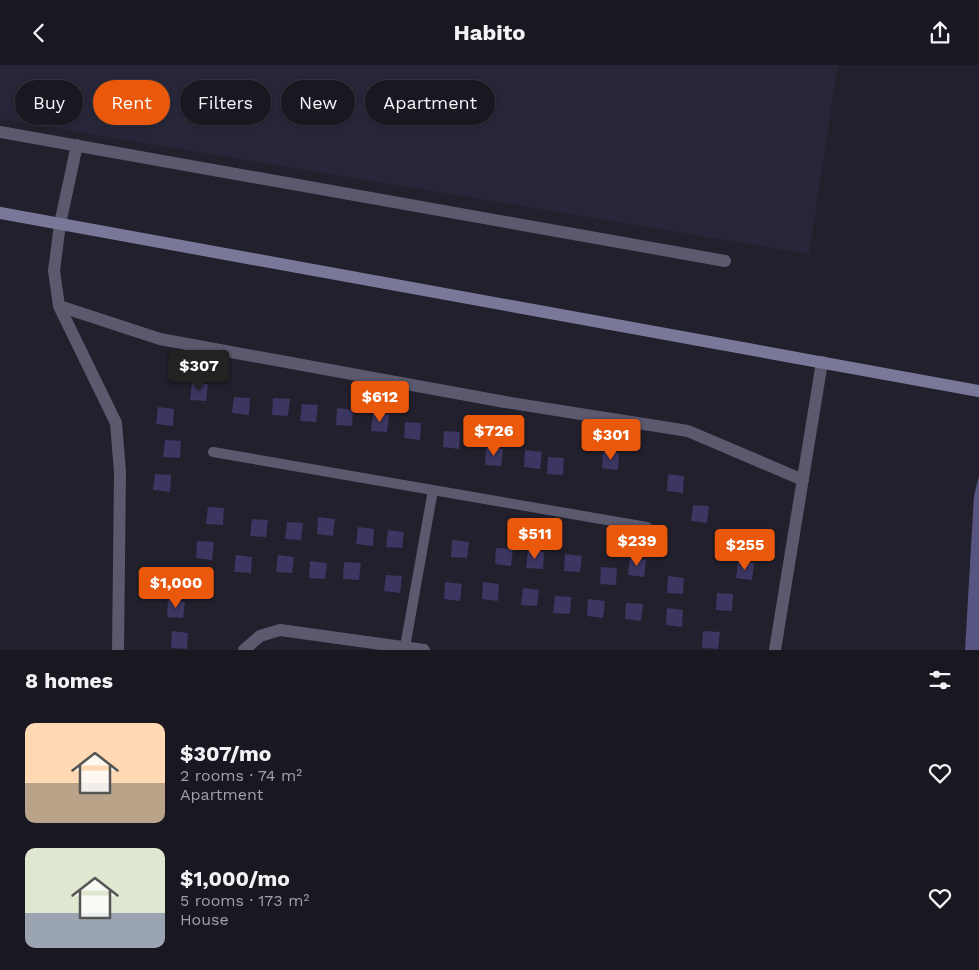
<!DOCTYPE html>
<meta charset="utf-8">
<style>
:root{--surface:#191821;--page:#22212a;--text:#f1f3f6;--muted:#9fa0a5;--line:#37373f;--accent:#ea580c}
body{margin:0;font-family:"Work Sans",sans-serif;background:var(--page);color:var(--text);height:100vh;display:flex;flex-direction:column;font-size:19px;white-space:nowrap}
*{box-sizing:border-box;margin:0}
p{font-size:16px;color:var(--muted)}
.icon{flex:none;width:28px;height:28px;fill:none;stroke:currentColor;stroke-width:2;stroke-linecap:round;stroke-linejoin:round}
.map{position:relative;height:585px;overflow:hidden}
.sheet{display:flex;flex-direction:column;background:var(--surface);flex:1}
.sheet>*{flex:none}
.top-card{position:absolute;left:15px;top:15px;width:500px;height:45px;display:flex;gap:10px}
.price{position:absolute;translate:-50% -42px;padding:0 11px;border-radius:5px;background:var(--accent);color:#fff;font-size:16px;line-height:32px;filter:drop-shadow(0 1px 2px #0008)}
.price::after{content:'';position:absolute;left:50%;top:30px;width:15px;height:11px;margin-left:-8px;background:inherit;clip-path:polygon(0 0,100% 0,50% 100%)}
.price.current{background:#222;color:#fff}
ul{padding:0;list-style:none}
li{display:flex;align-items:center;gap:15px;height:125px;padding:0 25px}
li span{display:grid;place-items:center;flex:none;width:140px;height:100px;border-radius:10px;color:#555}
li>.icon{margin-inline-start:auto}
span .icon{width:60px;height:60px;fill:#fffc;stroke-width:1}
li b{font-size:21px}
h2{display:flex;justify-content:space-between;align-items:center;height:60px;padding:0 25px;font-size:21px}
.tag{padding:0 18px;border-radius:22px;background:var(--surface);box-shadow:0 1px 4px #0004,0 0 0 1px var(--line);font-size:18px;line-height:45px}
.tag.current{background:var(--accent);color:#fff}
header{display:flex;justify-content:space-between;align-items:center;height:65px;padding:0 25px;background:var(--surface);font-size:22px;font-weight:700}
.map>svg:first-child{display:block}
.built{fill:#272638}
.water{fill:#585482}
.building{fill:#3c3662}
.lines{fill:none;stroke-linecap:round;stroke-linejoin:round}
.service{stroke:#5a596e;stroke-width:10}
.minor{stroke:#5a596e;stroke-width:12}
.secondary{stroke:#7a7899;stroke-width:12}
</style>
<header><svg class="icon" aria-label="back" viewBox="0 0 24 24"><path d="M15 5l-7 7 7 7"/></svg>Habito<svg class="icon" aria-label="share" viewBox="0 0 24 24"><path d="M12 15V3M7 8l5-5 5 5M5 13v7h14v-7"/></svg></header>
<div class="map">
<svg width="979" height="585" viewBox="0 0 979 585">
<rect width="100%" height="100%" fill="#21202c"/>
<path class="built" d="M0,0H838L809,189L0,54Z"/>
<path class="water" d="M979,411V585H965L974,431Z"/>
<path class="building" d="M192,318L208,319L206,336L190,335Z
M234,332L250,333L249,350L232,348Z
M273,333L290,334L288,351L272,350Z
M302,339L318,340L316,357L300,356Z
M158,342L174,344L173,361L156,359Z
M337,343L353,345L352,361L336,360Z
M373,349L389,350L387,367L371,366Z
M405,357L421,358L420,375L404,373Z
M444,366L460,367L459,384L443,382Z
M165,375L181,376L180,393L163,392Z
M486,383L503,384L501,401L485,400Z
M525,385L542,387L540,404L524,402Z
M603,387L619,388L618,405L602,403Z
M548,392L564,393L563,410L547,409Z
M155,409L171,410L170,427L153,425Z
M668,409L684,411L683,428L667,426Z
M693,440L709,441L707,458L691,456Z
M208,442L224,443L223,460L206,459Z
M318,452L335,454L333,471L317,469Z
M252,454L268,455L266,472L250,471Z
M287,457L303,458L301,475L285,474Z
M358,462L374,464L373,481L356,479Z
M736,464L752,466L751,483L735,481Z
M388,465L404,467L402,483L386,482Z
M452,475L469,477L467,493L451,492Z
M197,476L214,477L212,495L196,493Z
M496,483L513,484L511,501L495,499Z
M528,486L544,487L543,504L526,503Z
M565,489L582,491L580,507L564,506Z
M236,490L252,492L251,508L234,507Z
M278,490L294,492L292,508L276,507Z
M630,493L646,495L644,512L628,510Z
M310,496L327,498L325,514L309,513Z
M344,497L361,498L359,515L343,514Z
M738,497L754,498L752,515L736,513Z
M601,502L617,503L616,520L600,519Z
M386,510L402,511L400,528L384,526Z
M668,511L684,513L683,529L667,528Z
M445,517L462,519L460,536L444,534Z
M483,517L499,519L498,536L482,534Z
M523,523L539,525L537,541L521,540Z
M717,528L733,529L732,546L716,545Z
M555,531L571,532L570,549L553,548Z
M588,534L605,536L603,553L587,551Z
M168,535L185,537L183,553L167,552Z
M626,538L643,539L641,556L625,554Z
M667,543L683,545L682,562L666,560Z
M172,566L188,568L187,584L171,583Z
M703,566L720,567L718,584L702,583Z"/>
<g class="lines">
<path class="service" d="M213,387L647,462
M405,582L433,425"/>
<path class="minor" d="M0,67L725,196
M77,80L60,159L54,206L59,241L116,358L120,407L118,585
M59,241L160,274L505,337L688,366L803,415
M244,585L260,571L280,565L424,585
M775,585L822,297"/>
<path class="secondary" d="M0,148L979,326"/>
</g>
</svg>
<b class="price current" style="left:199px;top:327px">$307</b>
<b class="price" style="left:380px;top:358px">$612</b>
<b class="price" style="left:494px;top:392px">$726</b>
<b class="price" style="left:611px;top:396px">$301</b>
<b class="price" style="left:535px;top:495px">$511</b>
<b class="price" style="left:637px;top:502px">$239</b>
<b class="price" style="left:745px;top:506px">$255</b>
<b class="price" style="left:176px;top:544px">$1,000</b>
<div class="top-card">
<a class="tag">Buy</a>
<a class="tag current">Rent</a>
<a class="tag">Filters</a>
<a class="tag">New</a>
<a class="tag">Apartment</a>
</div>
</div>
<section class="sheet">
<h2>8 homes<svg class="icon" aria-label="filters" viewBox="0 0 24 24"><path d="M4 7h16M4 17h16"/><circle cx="9" cy="7" r="2"/><circle cx="15" cy="17" r="2"/></svg></h2>
<ul>
<li><span style="background:linear-gradient(#ffd9b3 60%,#b9a48a 0)"><svg class="icon" aria-label="home" viewBox="0 0 24 24"><path d="M3 11l9-7 9 7M6 9v11h12V9"/></svg></span><div><b>$307/mo</b><p>2 rooms · 74 m²</p><p>Apartment</p></div><svg class="icon" aria-label="heart" viewBox="0 0 24 24"><path d="M12 20l-8-8c-3-5 5-10 8-4 3-6 11-1 8 4z"/></svg></li>
<li><span style="background:linear-gradient(#dfe7d0 65%,#9aa5b1 0)"><svg class="icon" aria-label="home" viewBox="0 0 24 24"><path d="M3 11l9-7 9 7M6 9v11h12V9"/></svg></span><div><b>$1,000/mo</b><p>5 rooms · 173 m²</p><p>House</p></div><svg class="icon" aria-label="heart" viewBox="0 0 24 24"><path d="M12 20l-8-8c-3-5 5-10 8-4 3-6 11-1 8 4z"/></svg></li>
</ul>
</section>
